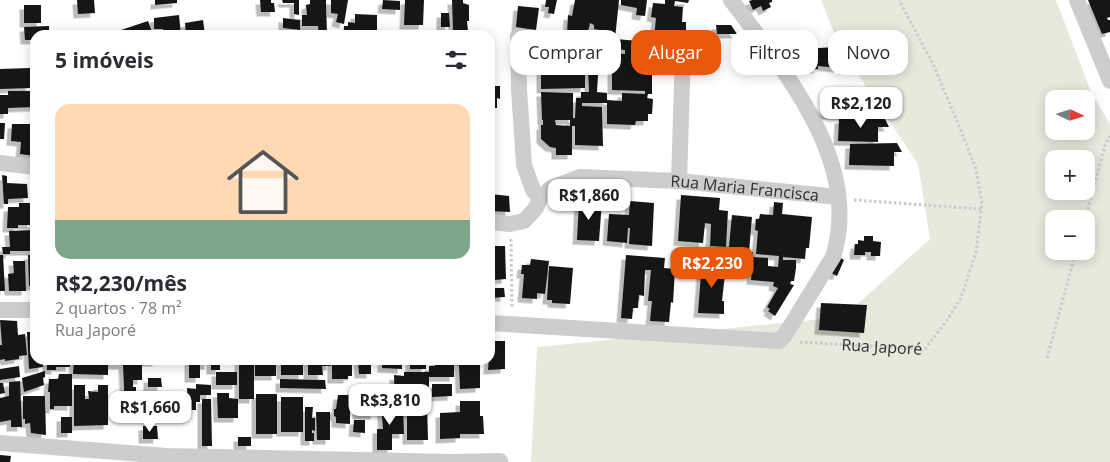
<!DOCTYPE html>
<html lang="pt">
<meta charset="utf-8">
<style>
:root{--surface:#fff;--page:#f7f7f7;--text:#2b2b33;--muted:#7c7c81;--accent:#ea580c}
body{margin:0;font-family:"Open Sans",sans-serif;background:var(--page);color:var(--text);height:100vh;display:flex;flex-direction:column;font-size:19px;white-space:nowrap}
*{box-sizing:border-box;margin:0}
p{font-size:16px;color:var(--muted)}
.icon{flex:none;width:28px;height:28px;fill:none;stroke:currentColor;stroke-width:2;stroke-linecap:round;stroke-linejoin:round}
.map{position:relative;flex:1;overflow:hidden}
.drawer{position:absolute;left:30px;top:30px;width:465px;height:335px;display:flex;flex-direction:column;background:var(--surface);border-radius:15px;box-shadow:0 2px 12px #0003}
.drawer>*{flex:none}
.top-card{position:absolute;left:510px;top:30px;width:475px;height:45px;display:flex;gap:10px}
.needle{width:32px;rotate:94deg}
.fabs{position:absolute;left:1045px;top:90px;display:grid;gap:10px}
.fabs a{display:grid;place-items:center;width:50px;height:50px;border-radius:10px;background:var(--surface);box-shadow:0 2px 12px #0003;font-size:25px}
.price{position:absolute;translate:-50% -42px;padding:0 11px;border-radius:10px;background:#fff;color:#222;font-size:16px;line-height:32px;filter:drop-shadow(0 1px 2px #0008)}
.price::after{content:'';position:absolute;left:50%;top:30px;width:15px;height:11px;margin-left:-8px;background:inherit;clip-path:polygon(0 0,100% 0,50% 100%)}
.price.active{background:var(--accent);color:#fff}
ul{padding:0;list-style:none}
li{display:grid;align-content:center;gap:10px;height:265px;padding:0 25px}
li span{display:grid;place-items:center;height:155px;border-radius:15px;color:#555}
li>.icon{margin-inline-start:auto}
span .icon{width:90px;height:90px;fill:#fffc;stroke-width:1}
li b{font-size:21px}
h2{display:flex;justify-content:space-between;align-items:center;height:60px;padding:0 25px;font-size:21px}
.chip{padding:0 18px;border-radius:15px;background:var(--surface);box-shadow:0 2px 12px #0003;font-size:18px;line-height:45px}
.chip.active{background:var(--accent);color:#fff}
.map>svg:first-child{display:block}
.green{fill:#e8e9dd;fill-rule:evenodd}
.building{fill:#171717;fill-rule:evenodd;filter:url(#shadow)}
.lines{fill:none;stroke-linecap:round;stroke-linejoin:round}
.path{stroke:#cacaca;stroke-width:3;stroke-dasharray:2.5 2.5;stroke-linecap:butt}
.minor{stroke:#cdcdcd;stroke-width:16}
.labels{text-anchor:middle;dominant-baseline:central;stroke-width:5;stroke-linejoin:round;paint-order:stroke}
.street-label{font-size:16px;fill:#303030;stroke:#fff}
</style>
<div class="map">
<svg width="1110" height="462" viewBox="0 0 1110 462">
<defs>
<filter id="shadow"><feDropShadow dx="-4.5" dy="4.5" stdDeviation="0" flood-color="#0004"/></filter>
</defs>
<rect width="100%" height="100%" fill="#fff"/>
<path class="green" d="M821,0H1056L1091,92L1110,124V462H531L537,347L843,317L930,239L918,164L839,46ZM1054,99H1086V131H1054ZM1054,159H1086V191H1054ZM1054,219H1086V251H1054Z"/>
<path class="building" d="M77,0H94L95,13L78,14Z
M155,0H177V3L155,5Z
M260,0H271V3H274L275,12H261Z
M282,0H299V15L294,14V3H283Z
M310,0H326L327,35H319L318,26H302V15H307L306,5L310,4Z
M331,0H348L344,24L336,22L338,14L331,13Z
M383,0L400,1V10L382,9Z
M405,0H424L423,25H404Z
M452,0H463V3L469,5V21H467L468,31H453Z
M546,0H557L554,14L548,13L549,7H545Z
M575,0H619L615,39L651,42L650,55L664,56V68H652V94H648L647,98L653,99L652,114H648V121H636L635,125L607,124V103H582V106L602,107L603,146L575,145V126H572V155H556V148L550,147L541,139V125H543V120H542L541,92L573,93V118H575L576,98H581V92H589L588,67H585V88L541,89V67H571V62L540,63V34L583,37L582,60L599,59L597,92L607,93V100L622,101V93L645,94V91L612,90V53L625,54V50L615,49L614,51L601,49L602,38H600L599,54L585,55V37L598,38L599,30L594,29V25L590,23L587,36L582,34L581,37L567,34L568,15L572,16ZM555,120H570V126L556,125Z
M621,0H647L645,16L636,15L637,8L621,5Z
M665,0H689L688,3L675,1L674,6L683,7L682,22H686V31L694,32L693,44L683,45V41L654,38L656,18L651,17L653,3L665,4Z
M752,0H772V2L769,3L771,7L763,11L761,6L753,10L749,1Z
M1088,0H1110V17L1107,18L1108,20H1110V32L1102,34Z
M24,5H41V23H24Z
M518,6L539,8L536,30L516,27Z
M441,13H449L450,27H441Z
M355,14L377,15V35H344V26H348V22L355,23Z
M179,15L181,35H164L163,29H154V18Z
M283,18L300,20V30L283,28Z
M203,20L205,35H186L185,23Z
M148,21L153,35H122L121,30Z
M716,25H731L737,34H717Z
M49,26V35H35V40H25L24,27Z
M834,47V57H839V68L818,66V69H796V60H792V50Z
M843,60H851V70H843Z
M30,68V88L0,89V69Z
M490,86H500V99L497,98V108H490Z
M8,91H35V107L8,108V114H0V95H8Z
M825,94L845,95V100H851L850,116L824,115Z
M884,117L889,127H878V142L838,141L839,119Z
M0,123H5L4,139H0Z
M12,124H35V156L20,154L21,142L11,141Z
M897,143L902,152H894V166L849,165L850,144Z
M2,175L7,176V183L27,184L28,198L8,199V204H4Z
M490,194L509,196L510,212L490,211Z
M681,195L720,198L719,210L728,211L726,247L710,246L711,224L705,223L703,243L678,241Z
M596,200L602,201L599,241L577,240L579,201L596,202Z
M630,201L654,203L652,246L629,244L630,228H628L627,243L607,241L609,214L629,215Z
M774,202L783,203L782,214L812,217L809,248H806L805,259L783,257V260H796V268L794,281H791L790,284L794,285L775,316L768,311L770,309L767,307L778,288L773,286L774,282L751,280L753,257L736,256L735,263L718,262L719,255L728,256L732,215L752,217L749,252H753V257L768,258V266L778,267L779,256L756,254L758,231L755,230L756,219H759L760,214L773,215Z
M19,203H31L32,225H18V228H7L8,207H19Z
M32,223H35V251H10V254H3L2,247H10L9,231L33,230Z
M864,236H873V241L881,242L880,256H871V252H865V255H854L855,244H858V240L864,241Z
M490,246H505L506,279L494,280V284L490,285Z
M677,250L703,252L702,261L677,259Z
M0,255H3L5,291H0Z
M28,255H35V286H29Z
M626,255L665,258L664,268L675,269L673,303L671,302L669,322L650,321L652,301H648L651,270H645L644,296L639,295L638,308H633L632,319L621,318Z
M835,255L844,260L837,276L827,271Z
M531,259L549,261L545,294L537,293V299L522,298L524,274H521L522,265H530Z
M13,261H25L26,291H9L8,274L14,273Z
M702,261L718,262V265H723L722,273L725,274L722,301H724V314L698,313Z
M549,266L573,268L570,304L552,303V300H547Z
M490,288H504L505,297L490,298Z
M821,303L867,305L864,333L819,330Z
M0,320L17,321L18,335L25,334L27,355L19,356V359L5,361V359L0,360V345H2Z
M27,332H35V360H43V367L29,369Z
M490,341H505V369L488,370Z
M47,360H70V367H56V370H47Z
M74,360H108V375L73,374Z
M111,360H157V362H142V380H133V387H136V410H125L123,365H111Z
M189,360H209V365H200V378H189Z
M211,360H220V370H211Z
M239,360H254V399H239Z
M257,360H276V376H255V364L257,363Z
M281,360H303V375H281Z
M308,360H330L331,366H322L323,375H308Z
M332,360H352V376H348V379H332Z
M358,360H371V374H359Z
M382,360H402V369L382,368Z
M410,360H426V369H410Z
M435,360H454V377H429V393H419V403H427L428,440H407V403H395L394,375L404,376V372H429V366H435Z
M457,360H480V388L460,389L459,365L457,366Z
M19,366L20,377L0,380V369Z
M45,371V377L43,378L44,385L24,392L22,378Z
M216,372H237V385H216Z
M59,374H72V406H54V409H50V392H48L49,379H58Z
M148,378H161L162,387H148Z
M280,379L325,380L326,389L280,388Z
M20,381L22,427H11V420L0,422V398L9,396V382Z
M0,383H3L5,393L0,394Z
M196,384L211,385V395H200V402H196V410H188L187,388L196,389Z
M432,384H452V396L432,397Z
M74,385H85V399H89L88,391L98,392V385H108V425L74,426Z
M357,390H375V415H357Z
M185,392V399H181V404L162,405V393Z
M217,393H229V398L238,399V418H218Z
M256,394H277V434H256Z
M338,395H350V424L336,423V417L334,416V409H336Z
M23,396H45L46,435L31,433L30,423L25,424V419H23Z
M281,397H303V432H281Z
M202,399H211L212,446H202Z
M460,401H480V416H483L484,434H460V438L440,439V413L460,412Z
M381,405H403L404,434H392V450H377V429H383Z
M305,407H313L312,418H315V431L312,430V433H314V441H305Z
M316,412H330V440H317Z
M61,417H72V433H61Z
M354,420H365V433L353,432Z
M143,426H157L158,439H143Z
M238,437H251V446H238Z
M0,455L11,456L10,462H0Z"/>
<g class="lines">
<g class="path">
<path d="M854,200L981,209"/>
<path d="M1085,219L1105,145L1110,136"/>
<path d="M511,239L512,308"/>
<path id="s1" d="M800,342L925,349L945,323L961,298L976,252L982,204L976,169L959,126L934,66L899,0"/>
<path d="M1047,358L1076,251"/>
</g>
<g class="minor">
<path d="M1077,0L1110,81"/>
<path d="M518,36L519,89L524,165L533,190L540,198"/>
<path d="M0,163L35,167"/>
<path d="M679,181L683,52"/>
<path id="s2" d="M490,222L510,224L524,221L536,208L540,198L551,188L580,177L679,181L838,197"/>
<path d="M0,310H35"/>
<path d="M490,323L779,341L785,335L833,257C863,162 784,71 731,0"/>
<path d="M0,443L167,456L452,462L500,461"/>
</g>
</g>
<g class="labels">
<g class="street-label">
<text stroke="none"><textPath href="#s2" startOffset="274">Rua Maria Francisca</textPath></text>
<text stroke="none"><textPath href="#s1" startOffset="82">Rua Japoré</textPath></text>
</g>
</g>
</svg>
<div class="fabs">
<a><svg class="needle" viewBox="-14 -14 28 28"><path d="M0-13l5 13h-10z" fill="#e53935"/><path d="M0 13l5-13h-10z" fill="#7c7c81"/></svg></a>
<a>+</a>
<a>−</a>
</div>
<b class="price" style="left:861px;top:129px">R$2,120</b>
<b class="price" style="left:589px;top:221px">R$1,860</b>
<b class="price active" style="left:712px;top:289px">R$2,230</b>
<b class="price" style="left:390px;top:426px">R$3,810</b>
<b class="price" style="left:150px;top:433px">R$1,660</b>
<div class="top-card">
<a class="chip">Comprar</a>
<a class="chip active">Alugar</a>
<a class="chip">Filtros</a>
<a class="chip">Novo</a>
</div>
<section class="drawer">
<h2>5 imóveis<svg class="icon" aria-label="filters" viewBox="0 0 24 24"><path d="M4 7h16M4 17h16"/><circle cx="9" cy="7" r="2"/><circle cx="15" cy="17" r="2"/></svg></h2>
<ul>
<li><span style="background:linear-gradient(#ffd9b3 75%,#7fa58c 0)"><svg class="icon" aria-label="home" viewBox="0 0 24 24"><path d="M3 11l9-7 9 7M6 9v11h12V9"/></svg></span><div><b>R$2,230/mês</b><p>2 quartos · 78 m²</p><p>Rua Japoré</p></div></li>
</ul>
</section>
</div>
